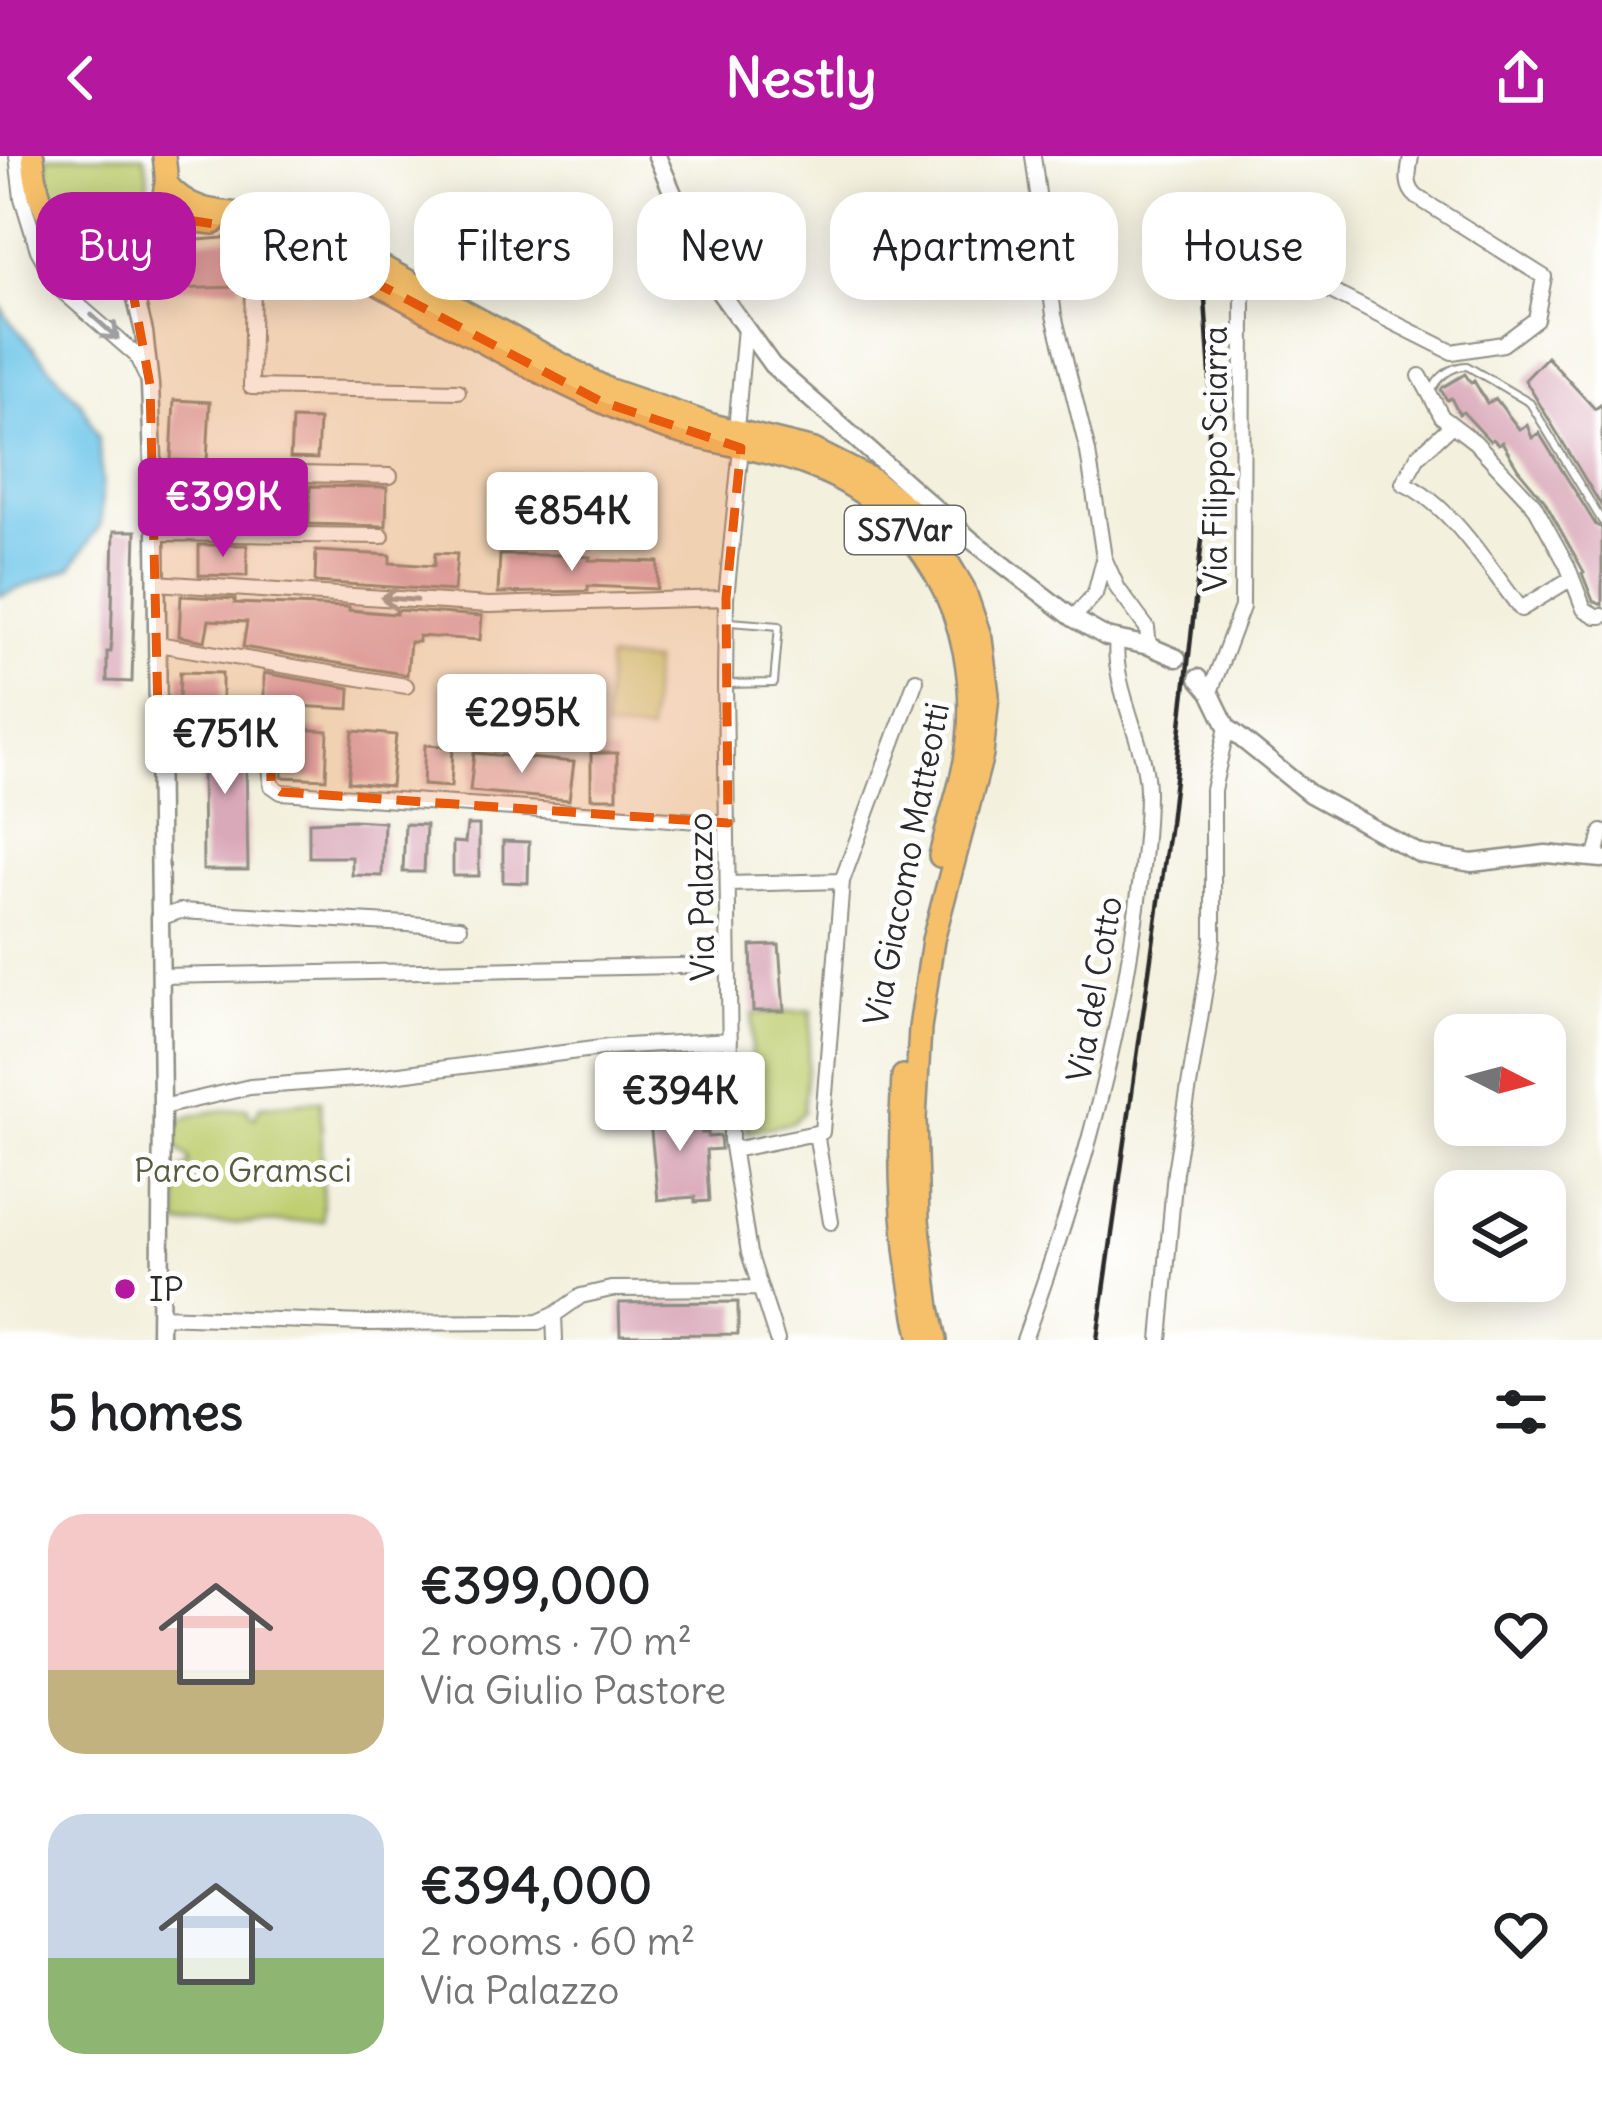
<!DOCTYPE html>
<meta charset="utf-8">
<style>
:root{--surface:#fff;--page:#f6f6f6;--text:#202124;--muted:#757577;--accent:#b5179e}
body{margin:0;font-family:Delius,sans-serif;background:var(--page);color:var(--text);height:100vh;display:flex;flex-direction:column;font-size:45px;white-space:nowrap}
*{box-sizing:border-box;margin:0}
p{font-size:39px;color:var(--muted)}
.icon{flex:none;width:66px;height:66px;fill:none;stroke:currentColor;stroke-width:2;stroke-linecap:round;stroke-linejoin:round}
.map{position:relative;height:1184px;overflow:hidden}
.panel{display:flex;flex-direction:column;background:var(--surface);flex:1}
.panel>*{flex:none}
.top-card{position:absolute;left:36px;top:36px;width:1530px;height:108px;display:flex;gap:24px}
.needle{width:78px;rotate:96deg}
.controls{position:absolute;left:1434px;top:858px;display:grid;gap:24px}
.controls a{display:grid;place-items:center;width:132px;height:132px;border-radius:24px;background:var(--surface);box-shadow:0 6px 30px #0003;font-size:60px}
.price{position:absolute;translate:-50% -102px;padding:0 27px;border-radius:12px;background:#fff;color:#222;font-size:39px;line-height:78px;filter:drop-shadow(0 3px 6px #0008)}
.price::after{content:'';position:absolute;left:50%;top:72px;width:36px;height:27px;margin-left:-18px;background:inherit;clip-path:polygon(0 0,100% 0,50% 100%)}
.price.selected{background:var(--accent);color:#fff}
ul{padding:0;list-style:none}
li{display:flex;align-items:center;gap:36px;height:300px;padding:0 48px}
li span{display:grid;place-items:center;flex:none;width:336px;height:240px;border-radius:36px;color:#555}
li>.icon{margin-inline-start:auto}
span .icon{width:144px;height:144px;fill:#fffc;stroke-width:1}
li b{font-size:51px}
h2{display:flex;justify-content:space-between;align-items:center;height:144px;padding:0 48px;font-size:51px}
.chip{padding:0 42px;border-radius:36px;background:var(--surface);box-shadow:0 6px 30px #0003;font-size:42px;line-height:108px}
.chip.selected{background:var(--accent);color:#fff}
header{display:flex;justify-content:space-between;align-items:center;height:156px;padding:0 48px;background:var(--accent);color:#fff;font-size:54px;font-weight:700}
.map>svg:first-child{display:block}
.green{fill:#bfcf72;stroke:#757d4e;stroke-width:3}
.water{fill:#6ac4e8;stroke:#4a788a;stroke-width:3}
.building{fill:#daa9b9}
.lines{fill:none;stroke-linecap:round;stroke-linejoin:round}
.service-casing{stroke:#8f8e84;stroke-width:10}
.minor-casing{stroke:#8f8e84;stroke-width:18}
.tertiary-casing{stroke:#8f8e84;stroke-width:21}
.primary-casing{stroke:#8f8e84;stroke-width:26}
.service{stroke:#fff;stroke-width:6}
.minor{stroke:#fff;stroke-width:14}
.tertiary{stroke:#fff;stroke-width:16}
.primary{stroke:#f6c06b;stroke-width:21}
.rail{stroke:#2b2b2b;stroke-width:4.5}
.oneway{stroke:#a0a0a0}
.marked{fill:#e8590c;fill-opacity:0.2;stroke:#e8590c;stroke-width:9;stroke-dasharray:24 15;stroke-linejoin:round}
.poi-dot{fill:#b5179e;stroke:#fff;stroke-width:4.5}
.labels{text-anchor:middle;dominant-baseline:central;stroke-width:10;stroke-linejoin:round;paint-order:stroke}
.shield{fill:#fff;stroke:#6b6b6b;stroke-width:3}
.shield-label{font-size:30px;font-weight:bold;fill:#2b2b2b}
.street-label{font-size:33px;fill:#2b2b2b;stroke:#fff}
.park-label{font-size:33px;fill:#575c40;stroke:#fff}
.poi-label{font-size:33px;fill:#2b2b2b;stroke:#fff;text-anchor:start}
</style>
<header><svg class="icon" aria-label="back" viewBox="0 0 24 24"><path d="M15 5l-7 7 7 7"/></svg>Nestly<svg class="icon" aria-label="share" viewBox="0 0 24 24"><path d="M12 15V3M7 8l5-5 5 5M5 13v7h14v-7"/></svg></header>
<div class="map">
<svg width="1602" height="1184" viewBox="0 0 1602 1184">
<rect width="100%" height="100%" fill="#fff"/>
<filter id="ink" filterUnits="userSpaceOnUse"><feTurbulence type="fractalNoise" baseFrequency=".00833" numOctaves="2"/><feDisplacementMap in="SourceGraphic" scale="24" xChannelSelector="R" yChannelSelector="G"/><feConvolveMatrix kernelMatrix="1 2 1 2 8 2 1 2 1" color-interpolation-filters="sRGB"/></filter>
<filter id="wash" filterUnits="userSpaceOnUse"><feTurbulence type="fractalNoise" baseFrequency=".004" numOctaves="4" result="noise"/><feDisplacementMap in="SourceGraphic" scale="48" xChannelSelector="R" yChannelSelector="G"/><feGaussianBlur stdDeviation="2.7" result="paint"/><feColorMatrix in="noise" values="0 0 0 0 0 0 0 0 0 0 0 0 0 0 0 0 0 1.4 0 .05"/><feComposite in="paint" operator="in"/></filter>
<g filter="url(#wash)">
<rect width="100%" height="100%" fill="#f3f0dd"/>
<path class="green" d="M47,0H144C167,79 72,110 50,39C46,27 47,12 47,0Z
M608,503L653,506L649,577L604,574Z
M812,854L803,956L791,967L747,976L753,858Z
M321,944L323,1065L179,1069L177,1017L190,1008L189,1002L177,992C177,984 175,977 177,970C181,956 231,954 247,952L250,960L255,961L260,950Z"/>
<path class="water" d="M0,148L8,163L82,248L98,281L102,323L101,368L71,412L0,440Z"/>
<g id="blocks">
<path class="building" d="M197,80L199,84L234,81L241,86L240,131L166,133L167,84Z
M1547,201L1595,253L1602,248V351L1525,224Z
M1465,218L1471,227L1474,225L1487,247L1496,243L1519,273L1527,269L1532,282L1539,277L1596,369L1602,372V449L1593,445L1582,417L1584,416L1544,344L1518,313L1502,286L1498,288L1493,283L1490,285L1463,256L1459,258L1451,242L1447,244L1441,234L1443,231Z
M174,244L210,246L207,305L171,304Z
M292,263L319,264L317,303L290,302Z
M181,327L266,329L265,367L181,366Z
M310,330L387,331L386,370L309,368Z
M114,375H136L132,526L107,525V496H111Z
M199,389H247V420L199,419Z
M316,395L390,399V407L434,410L435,397L457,398L454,435L315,426Z
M500,399H562L590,401L589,404L658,406L657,433L588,430V435L498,437Z
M181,440L235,443V447L349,451V454L396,458V454L482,460L480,484L419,480V486H410L407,519L243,491L247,466L209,464L205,485L179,480Z
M180,516L222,517V547L179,546Z
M264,517L350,532L349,553L264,548Z
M249,570L250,606H246L248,714H203L202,607L200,608L199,572Z
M285,572L328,575L326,623L282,621Z
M353,575L396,579L391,630L348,626Z
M425,589L453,591L451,631L423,629Z
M474,597L574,606L569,644L470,635Z
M591,597H617V642H591Z
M353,664L384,666L382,720L352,719V701H309V666Z
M405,668L426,669L424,716H403Z
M467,669H479V720H453V686L465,687Z
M503,685L529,686L528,727L503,726Z
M779,789L784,855H753L751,790Z
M682,946L683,962H697L698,965H701L702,977H708V981L720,980L721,993L706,994L709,1045L695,1046V1041L658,1044L649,956H657V948Z
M738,1146V1178L620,1179L619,1147Z"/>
</g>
</g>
<g filter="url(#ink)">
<use href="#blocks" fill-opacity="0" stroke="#8f8e84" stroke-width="3"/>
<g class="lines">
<g class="service-casing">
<path id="service" d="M1431,237C1437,222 1450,210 1467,210L1530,247L1602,365
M727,528L774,527L779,470L730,466"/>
</g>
<g class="minor-casing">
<path id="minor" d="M17,0L22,42L38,94L60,133L136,199L146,220
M1033,0L1054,159L1088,296L1104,402L1118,433L1147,472L1149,490
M254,72L251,231L458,235
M1420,220L1442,261L1475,286L1534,349L1567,409L1584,453L1596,460H1602
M1452,269L1418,300L1403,327C1452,349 1488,411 1521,453L1572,422
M736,274L745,171
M741,292L726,442L725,528L731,984L749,1097L777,1184
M153,315L390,320
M156,377L382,380
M156,427L489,449L726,442
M1073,462L1095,438L1103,407
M158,488L406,530
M1210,536L1242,451L1243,136L1249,114L1287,113L1452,196L1503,188L1536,163L1544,121L1417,41C1404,30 1409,15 1411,0
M158,557L260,559L270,572L271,629L281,636L728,667
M1596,700L1602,676
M728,728L842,725
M159,762L180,755L460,771
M160,820L729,809
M162,951L250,931L369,922L609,891L730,884
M733,994L816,977
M831,1066L816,977L822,976L842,725L916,524
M554,1159L555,1184
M160,1160L364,1167L538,1166L554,1159L581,1140L611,1133L760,1132
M1024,1184C1074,1045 1113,918 1134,771C1141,726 1147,681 1147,635C1147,589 1111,530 1117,484
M1160,1184L1175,1016L1213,783V634L1227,571"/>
</g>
<g class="tertiary-casing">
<path id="tertiary" d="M657,0L708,120L772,209L970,383L1073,462L1106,481L1149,490L1177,502
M145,74L129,115L144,176L150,229L156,377L162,951L160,1184
M88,91L107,101L127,130
M1198,522L1210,536L1227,571L1310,638L1420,698L1472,707L1546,698L1602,703"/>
</g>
<g class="primary-casing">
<path id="primary" d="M33,0C35,29 40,56 63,77C102,114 160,75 166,28C167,19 165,9 164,0
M166,27C193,62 232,55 272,61C284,63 297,68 309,71L607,233L712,269L814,294L871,323L908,352L936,386L964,433L981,483L988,539L982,599L933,784L920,872L915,963L918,1064L929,1152L936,1184
M245,71L285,79L313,92C423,152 530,217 646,265C697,286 754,289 805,308C922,350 981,464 968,585C964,623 949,662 940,700
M145,74L188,64L214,67
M903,920C897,1008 902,1097 921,1184"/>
</g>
<use href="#service" class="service"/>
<use href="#minor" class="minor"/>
<use href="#tertiary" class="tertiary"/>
<use href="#primary" class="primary"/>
<path class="rail" d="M1097,1184L1170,667L1208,331L1210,219L1202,98"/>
</g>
<defs><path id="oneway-shaft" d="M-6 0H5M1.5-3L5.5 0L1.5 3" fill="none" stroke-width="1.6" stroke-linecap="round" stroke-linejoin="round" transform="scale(3)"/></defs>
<g class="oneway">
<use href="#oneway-shaft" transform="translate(105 171) rotate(42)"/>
<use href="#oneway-shaft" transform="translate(399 443) rotate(-176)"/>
</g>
</g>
<path class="marked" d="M188,64L285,79L600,245L741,292L726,442L728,667L281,636L271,629L270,559L158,557L150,229L129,115L145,74Z"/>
<circle class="poi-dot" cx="125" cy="1133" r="12"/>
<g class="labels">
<rect class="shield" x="845" y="350" width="120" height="48" rx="9"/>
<g class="shield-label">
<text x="905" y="374">SS7Var</text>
</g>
<g class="street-label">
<text transform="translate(1215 303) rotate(-90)">Via Filippo Sciarra</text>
<text transform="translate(906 708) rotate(-79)">Via Giacomo Matteotti</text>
<text transform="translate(701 741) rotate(-91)">Via Palazzo</text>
<text transform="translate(1094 833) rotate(-80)">Via del Cotto</text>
</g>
<g class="park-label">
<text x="243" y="1014">Parco Gramsci</text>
</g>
<g class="poi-label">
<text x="149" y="1133">IP</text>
</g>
</g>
</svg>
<div class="controls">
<a><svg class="needle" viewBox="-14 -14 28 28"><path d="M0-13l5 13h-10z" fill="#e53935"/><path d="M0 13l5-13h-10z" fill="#757577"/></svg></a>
<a><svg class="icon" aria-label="layers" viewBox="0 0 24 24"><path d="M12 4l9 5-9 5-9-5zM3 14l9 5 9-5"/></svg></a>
</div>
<b class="price selected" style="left:223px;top:404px">€399K</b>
<b class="price" style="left:572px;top:418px">€854K</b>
<b class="price" style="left:522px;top:620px">€295K</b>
<b class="price" style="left:225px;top:641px">€751K</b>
<b class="price" style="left:680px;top:998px">€394K</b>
<div class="top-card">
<a class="chip selected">Buy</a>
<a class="chip">Rent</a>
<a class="chip">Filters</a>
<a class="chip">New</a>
<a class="chip">Apartment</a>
<a class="chip">House</a>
</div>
</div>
<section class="panel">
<h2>5 homes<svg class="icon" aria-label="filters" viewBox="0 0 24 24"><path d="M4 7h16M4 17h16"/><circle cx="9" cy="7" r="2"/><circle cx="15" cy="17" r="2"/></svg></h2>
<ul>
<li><span style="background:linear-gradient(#f6c9c9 65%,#c2b280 0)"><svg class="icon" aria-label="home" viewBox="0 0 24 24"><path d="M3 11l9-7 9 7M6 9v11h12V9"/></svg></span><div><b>€399,000</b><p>2 rooms · 70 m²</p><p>Via Giulio Pastore</p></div><svg class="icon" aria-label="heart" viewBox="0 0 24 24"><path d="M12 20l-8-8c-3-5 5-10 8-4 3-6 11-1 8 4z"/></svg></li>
<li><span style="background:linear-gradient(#c9d6e8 60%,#8fb573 0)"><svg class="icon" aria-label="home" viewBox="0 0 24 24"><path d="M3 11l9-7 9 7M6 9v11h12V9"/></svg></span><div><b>€394,000</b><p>2 rooms · 60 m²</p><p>Via Palazzo</p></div><svg class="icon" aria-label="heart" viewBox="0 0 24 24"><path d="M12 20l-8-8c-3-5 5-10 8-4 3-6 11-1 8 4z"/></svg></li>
</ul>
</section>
